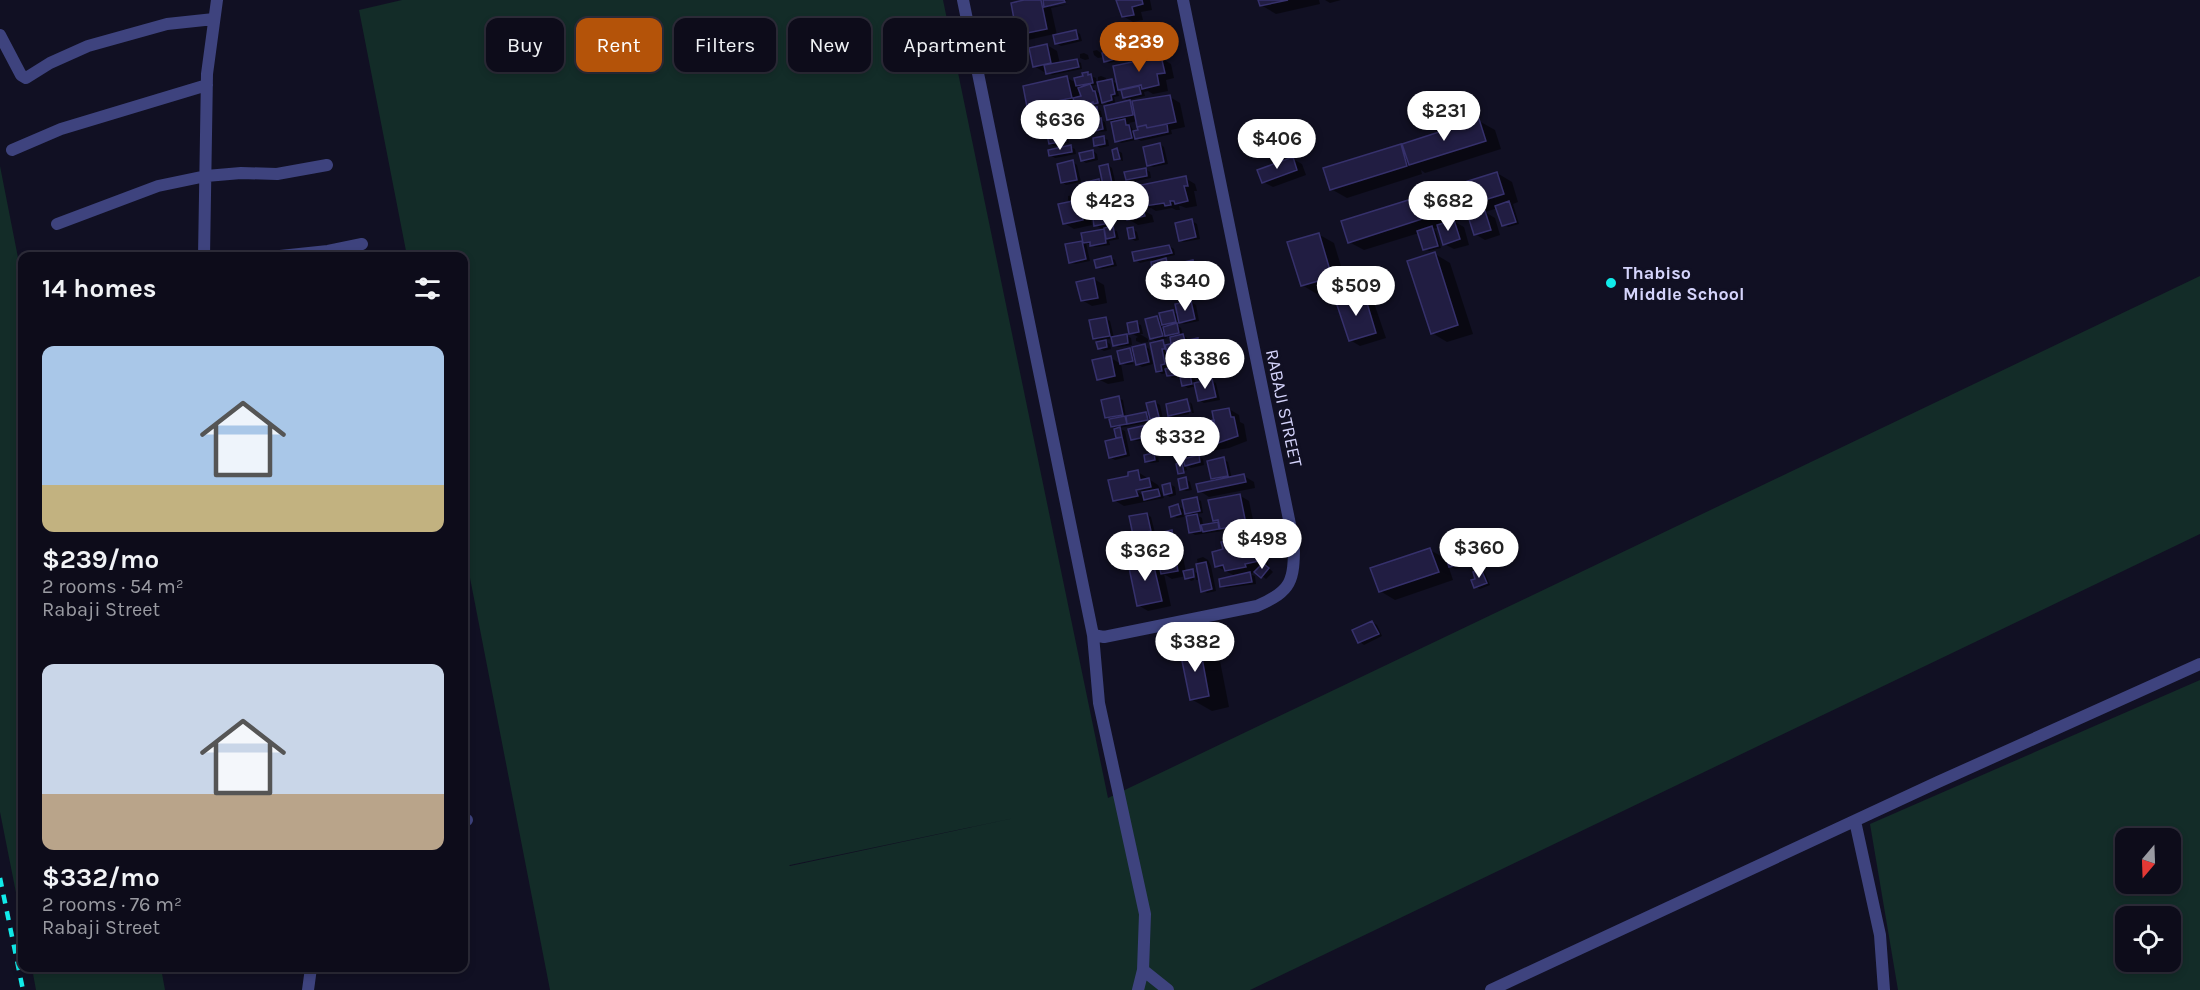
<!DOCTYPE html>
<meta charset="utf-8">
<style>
:root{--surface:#0d0c1a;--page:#1b1a27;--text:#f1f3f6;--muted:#9a9ba2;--line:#2d2c39;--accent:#b45309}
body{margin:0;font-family:Karla,sans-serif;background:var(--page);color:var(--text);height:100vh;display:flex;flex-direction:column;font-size:22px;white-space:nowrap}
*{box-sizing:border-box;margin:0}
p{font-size:20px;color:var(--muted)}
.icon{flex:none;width:33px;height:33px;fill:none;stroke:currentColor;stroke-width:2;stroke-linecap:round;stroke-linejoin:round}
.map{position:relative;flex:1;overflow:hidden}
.side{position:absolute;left:18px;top:252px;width:450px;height:720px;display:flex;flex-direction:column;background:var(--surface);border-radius:12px;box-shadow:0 3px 9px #0003,0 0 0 2px var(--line)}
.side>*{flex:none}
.banner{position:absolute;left:486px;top:18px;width:570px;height:54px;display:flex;gap:12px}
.needle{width:39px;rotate:199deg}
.tools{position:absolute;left:2115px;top:828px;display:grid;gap:12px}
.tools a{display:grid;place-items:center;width:66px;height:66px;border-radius:12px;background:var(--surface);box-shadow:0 3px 9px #0003,0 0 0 2px var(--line);font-size:30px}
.price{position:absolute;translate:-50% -51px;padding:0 14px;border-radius:21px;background:#fff;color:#222;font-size:20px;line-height:39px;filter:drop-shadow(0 2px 3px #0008)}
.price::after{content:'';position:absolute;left:50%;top:36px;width:18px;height:14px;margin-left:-9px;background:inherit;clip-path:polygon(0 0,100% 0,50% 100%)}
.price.active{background:var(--accent);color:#fff}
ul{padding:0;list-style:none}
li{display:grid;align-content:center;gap:12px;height:318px;padding:0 24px}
li span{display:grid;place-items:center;height:186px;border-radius:12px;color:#555}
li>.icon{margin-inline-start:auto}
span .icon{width:108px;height:108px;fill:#fffc;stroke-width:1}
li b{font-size:26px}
h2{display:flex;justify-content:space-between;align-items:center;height:72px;padding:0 24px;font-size:26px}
.tag{padding:0 21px;border-radius:12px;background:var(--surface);box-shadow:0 3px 9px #0003,0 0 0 2px var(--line);font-size:21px;line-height:54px}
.tag.active{background:var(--accent);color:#fff}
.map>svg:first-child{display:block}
.green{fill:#132c28;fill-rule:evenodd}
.shadow{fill:#0007;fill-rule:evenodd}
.building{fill:#211d42;stroke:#36316c;stroke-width:1.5}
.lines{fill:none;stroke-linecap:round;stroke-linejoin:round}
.street{stroke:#3e437e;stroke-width:12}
.rail{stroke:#11ebea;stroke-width:4.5;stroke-dasharray:9 8;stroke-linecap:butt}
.poi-dot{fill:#11ebea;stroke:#111023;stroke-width:2}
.labels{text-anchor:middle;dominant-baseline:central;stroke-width:6;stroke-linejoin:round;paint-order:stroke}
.poi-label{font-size:18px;font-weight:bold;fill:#d5d4fc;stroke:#111023;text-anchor:start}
.street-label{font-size:18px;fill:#d5d4fc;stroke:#111023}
</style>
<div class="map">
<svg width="2200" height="990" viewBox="0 0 2200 990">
<rect width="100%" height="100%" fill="#111023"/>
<path class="green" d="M402,0H943L1108,798L2200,276V534L1250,990H550L464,547V256H407L359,10ZM1024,816L790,866H789L790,865Z
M0,166L22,278V923L0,812Z
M2200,680V990H1898L1870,824ZM2126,838H2170V884H2126ZM2126,916H2170V962H2126Z
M32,968H161L165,990H36Z"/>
<path class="shadow" d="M1023,0H1068L1050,4V7L1069,4L1051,8L1057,35L1076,31L1080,34L1082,41L1061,46L1056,43L1054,34L1028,40L1018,34L1025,1Z
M1119,0H1150L1152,10L1141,12L1143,20L1133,22L1123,16Z
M1260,0H1319L1320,4L1276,14L1261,5Z
M1325,0H1341L1330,3Z
M1144,25L1154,31L1157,48L1141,51L1132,45Z
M1047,45L1057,51L1060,64L1077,60L1081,63L1082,69L1052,75L1047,71L1044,72L1034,66Z
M1097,50L1102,54L1117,51L1122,54L1123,60L1109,63L1105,61L1104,57L1098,58L1094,55L1093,51Z
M1084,53L1088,55L1089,59L1085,60L1080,58V54Z
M1161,58L1171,64L1174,78L1166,80L1168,91L1153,94L1148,91L1144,92L1145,96L1128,100L1124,97L1123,91L1117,88L1119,96L1114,97L1116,105L1130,102L1134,104L1170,97L1180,103L1185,127L1171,130L1172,134L1141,141L1136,138V140L1121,143L1117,141L1112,122L1109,120L1110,106L1101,100L1102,105L1097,104L1082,109L1077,104L1073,105L1075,111L1071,112L1078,116L1097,109L1101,111L1102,117L1098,118L1105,122L1107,131L1100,132L1096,130L1093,119L1083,121L1078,118L1079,122L1069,125L1048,113V110L1039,112L1029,106L1067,78L1077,83L1091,76L1096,78L1097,84L1103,83L1098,80V77L1101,76L1106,78L1107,82L1112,81L1118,84ZM1099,84L1102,96L1091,86ZM1080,87L1083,97L1080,98L1078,88ZM1062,114L1064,119L1056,115ZM1137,121L1140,131L1134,132L1129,123Z
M1053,119L1066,127L1069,143L1054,146L1050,144L1052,126L1047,123Z
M1479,121L1495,130L1501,149L1425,173L1421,170L1422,174L1347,198L1331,189L1400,146L1405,149Z
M1103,138L1108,140L1109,146L1100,148L1096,145Z
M1160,144L1164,147L1168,164L1153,167L1148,165Z
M1070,147L1075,149L1076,154L1055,158L1050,155Z
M1117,150L1122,153L1123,161L1115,159Z
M1093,151L1097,154L1098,160L1086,163L1082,160Z
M1293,159L1302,164L1306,175L1273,187L1263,182Z
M1073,162L1077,165L1081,182L1066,185L1062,182Z
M1108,165L1112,168L1116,185L1109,186L1117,191L1121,209L1115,211L1111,208L1109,200L1103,201L1098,198L1096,189L1089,191L1085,188L1099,181L1103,183L1105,190L1112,188L1104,184Z
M1145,169L1150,172L1151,178L1132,182L1127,179Z
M1497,173L1512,182L1518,202L1513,204L1519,224L1508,227L1503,225L1498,208L1485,212L1495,218L1500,235L1485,240L1475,234L1470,217L1455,222L1464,227L1469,245L1454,249L1444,244L1439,227L1433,229L1436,231L1441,248L1429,251L1424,249L1419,233L1364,250L1349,242L1418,198L1423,201Z
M1185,178L1195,184L1197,191H1194L1197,206L1186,208L1181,206H1179L1180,210H1176L1172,208L1156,211L1151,208L1145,209L1146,212L1152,215L1154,222L1138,225L1128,219L1132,188L1144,195Z
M1075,195L1080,197L1081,203L1088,207L1092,225L1074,229L1064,223L1073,203L1068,200V196Z
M1103,218L1108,220L1110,229L1117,231L1119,239L1109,241L1110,245L1096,247L1086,243L1090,261L1075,264L1070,262L1082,242L1085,244L1083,234L1104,230L1096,225Z
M1192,221L1197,224L1200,239L1184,242L1180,240Z
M1133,229L1137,232L1139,240L1135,241L1131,238Z
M1318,234L1334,243L1347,286L1317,294L1302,285Z
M1169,246L1174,249L1175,255L1162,258L1170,263L1172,269L1158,271L1154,269L1152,260L1140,263L1136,260Z
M1435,254L1450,263L1473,334L1447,342L1432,333Z
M1111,258L1115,260L1117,266L1102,269L1097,267Z
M1193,262L1197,264L1200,279L1184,283L1180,280Z
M1094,279L1104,285L1107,303L1092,306L1082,300Z
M1363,294L1373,300L1386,338L1360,346L1350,340Z
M1191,302L1196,305L1199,321L1184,324L1179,321V324L1177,325L1181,328L1183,335L1187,338L1188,342L1197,340L1211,347L1215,370L1204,372L1198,368L1194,369L1195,374L1188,375L1195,379L1196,384L1212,381L1216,383L1220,400L1204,403L1199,400L1196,386L1188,388L1183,385L1186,377L1179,373L1180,377L1172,378L1167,373L1162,374L1157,371L1158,342L1151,338L1156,318L1163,322L1173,312L1179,315ZM1166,335L1171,338L1175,344L1168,346L1160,340L1167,338ZM1171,365L1175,368L1165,370V367Z
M1105,318L1110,321L1114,338L1127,336L1131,338L1132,345L1119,347L1114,345L1113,338L1103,340L1110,344L1111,349L1104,351L1099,348L1101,342L1094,338Z
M1136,323L1141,325L1143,334H1140L1148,339V342L1141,343L1136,341V338L1138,337L1131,333Z
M1145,346L1149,349L1153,364L1142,367L1127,356L1125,359L1134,364L1126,365L1121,363L1129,350L1135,353Z
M1111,358L1121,364L1124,381L1108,384L1098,379Z
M1118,398L1123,400L1126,417L1146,413L1151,416L1155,402L1160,405L1163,419L1160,420L1166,424L1168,430L1156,433L1152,431L1153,438L1137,441L1132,439L1147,427L1151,429L1150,422L1119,428L1125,431L1130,456L1115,460L1110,457L1117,440L1115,430L1118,429L1112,426L1111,420L1107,417Z
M1187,401L1189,402H1186L1189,414L1174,417L1169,415Z
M1190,402L1192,404L1194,413H1192Z
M1229,409L1239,415L1240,422L1244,424L1247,441L1229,448L1198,453L1188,447Z
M1176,425L1181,427L1183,440L1176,441L1172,438Z
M1178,444L1182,446L1184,456L1179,457L1174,454Z
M1154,455L1158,457L1159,462L1151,463L1146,461Z
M1198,457L1203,459L1204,465L1191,468L1186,465Z
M1223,459L1228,462L1232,479L1244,476L1254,482L1255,488L1209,497L1200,491L1217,482L1212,478Z
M1182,464L1186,466L1187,470L1181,472V474L1179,473Z
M1138,472L1158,485L1164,498L1124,506L1114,500L1130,477ZM1131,485L1144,492V496L1129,487Z
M1186,479L1190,482L1192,490L1186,491L1181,489Z
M1170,484L1175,487L1176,495L1170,497L1165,494Z
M1239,495L1249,501L1255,529L1231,534L1222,528L1223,531L1195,535L1191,532L1193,516L1183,511L1184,517L1177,518L1172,516L1178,506L1186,511L1196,498L1201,501L1203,513L1195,514L1202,518L1203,526L1219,523L1214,520Z
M1147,514L1151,517L1155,533L1139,536L1135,534Z
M1172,532L1176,535L1177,539L1163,542L1158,539Z
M1249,538L1258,544L1260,549L1266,553L1269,568L1273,572L1266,579L1256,572L1250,574L1255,576L1256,584L1226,588L1222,586L1237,577L1216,566Z
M1467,539L1471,542L1474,551L1468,553L1464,551Z
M1451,545L1455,548L1462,567L1455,569L1448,565L1453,580L1395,600L1380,591L1430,550L1448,560Z
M1172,546L1182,552L1186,572L1192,570L1194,571H1192L1194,580L1191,581L1186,576L1172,579L1164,574L1171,606L1148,611L1138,605L1152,559L1160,564Z
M1203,557L1208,560L1211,566L1216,591L1207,593L1203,591L1201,579L1196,580L1195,572L1200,575L1197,559Z
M1481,570L1485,573L1490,585L1480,589L1476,587Z
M1372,622L1377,625L1382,636L1364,645L1360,642L1354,631Z
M1199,649L1220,661L1229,707L1212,711L1191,699Z"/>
<path class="building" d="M1024,0H1041L1047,29L1017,35L1011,3Z
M1043,0H1064L1065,2L1044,7Z
M1116,0H1142L1143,4L1132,7L1134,15L1122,17Z
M1258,0H1288L1260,6Z
M1144,23L1148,42L1130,46L1126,27Z
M1076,30L1078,39L1055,44L1053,35Z
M1047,44L1051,63L1033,67L1029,48Z
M1117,50L1119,58L1104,62L1102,53Z
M1161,56L1165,73L1157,74L1159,85L1142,89L1141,85L1118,90L1113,66Z
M1077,59L1079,67L1046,74L1044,65Z
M1088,72V75L1091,74L1093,83L1076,86L1074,78L1083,76L1082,73Z
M1067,76L1072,98L1027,107L1023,86Z
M1112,79L1115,94L1111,95L1112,100L1102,103L1097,82Z
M1090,84L1093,91H1095L1098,103L1093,104V102L1076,108L1073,98L1081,96L1078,88Z
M1139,86L1141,94L1123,98L1121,90Z
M1170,95L1176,122L1147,128L1146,125L1137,127L1132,101Z
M1130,100L1133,115L1107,120L1104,106Z
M1069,102L1071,109L1047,114L1046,107Z
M1097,107L1098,115L1077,119L1076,111Z
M1074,112L1076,120L1063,123L1061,115Z
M1059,115L1060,121L1046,124L1044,118Z
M1101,118L1103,129L1094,131L1092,120Z
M1125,119L1126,125H1129L1132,138L1115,142L1111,122Z
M1479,119L1486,141L1409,165L1402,144Z
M1062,123L1066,141L1049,144L1045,126Z
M1167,124L1168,132L1135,139L1133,131L1138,130L1137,127L1146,125L1147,128Z
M1104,136L1105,144L1094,146L1093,138Z
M1160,143L1164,162L1147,166L1143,147Z
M1401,144L1407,166L1330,190L1323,168Z
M1071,145L1072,152L1049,156L1048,150Z
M1117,148L1120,159L1114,160L1112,150Z
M1093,150L1094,158L1081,161L1079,153Z
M1293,157L1297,170L1262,183L1257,170Z
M1073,160L1077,180L1061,183L1057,164Z
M1108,164L1112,183L1103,185L1099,166Z
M1146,168L1147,176L1126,180L1124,172Z
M1497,172L1504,194L1426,218L1420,196Z
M1186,176L1188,186H1184L1188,201L1175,204L1174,201H1170L1171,205L1165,206L1164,203L1145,206L1141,185Z
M1099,179L1100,185L1084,189L1082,183Z
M1133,186L1134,194L1139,193L1141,203L1136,204L1137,209L1143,208L1145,216L1127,220L1120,189Z
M1113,187L1115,196L1097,199L1095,190Z
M1115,196L1117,207L1109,209L1107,197Z
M1418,197L1425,218L1348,243L1341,221Z
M1078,200L1083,220L1063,224L1058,204Z
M1509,201L1516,222L1502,226L1495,206Z
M1485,211L1491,230L1474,235L1468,216Z
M1104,216L1105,224L1094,226L1093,218Z
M1192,219L1196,237L1179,241L1175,223Z
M1454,220L1460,239L1443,245L1437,225Z
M1113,226L1115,237L1106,239L1104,228Z
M1432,226L1438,246L1423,250L1417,231Z
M1133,227L1135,238L1129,239L1127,228Z
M1104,229L1106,243L1090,246V242L1083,243L1081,233Z
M1319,233L1332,277L1301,286L1287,242Z
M1082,241L1086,259L1069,263L1065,244Z
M1169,245L1172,253L1134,261L1132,252Z
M1435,252L1458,325L1431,334L1407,261Z
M1111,256L1113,264L1096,268L1094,260Z
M1166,258L1168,267L1152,270L1151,262Z
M1193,260L1197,277L1178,281L1175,264Z
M1094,278L1098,298L1081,301L1076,282Z
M1364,293L1376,333L1349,341L1336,302Z
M1191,301L1195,319L1179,323L1175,304Z
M1173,310L1176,322L1162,325L1159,313Z
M1157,316L1163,336L1150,339L1145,319Z
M1106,317L1110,336L1093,339L1089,320Z
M1137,321L1139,332L1129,334L1127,323Z
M1177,323L1179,333L1165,336L1163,327Z
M1127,334L1128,343L1113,346L1111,337Z
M1183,334L1185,341L1171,344L1170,337Z
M1198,338V341L1201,340L1206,364L1193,367L1192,363L1170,367L1165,345Z
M1106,340L1107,347L1098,349L1096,342Z
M1163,340L1165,349H1162L1165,364L1161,365L1162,371L1156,372L1150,343Z
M1145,344L1149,362L1136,365L1132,347Z
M1130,348L1133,361L1120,364L1117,351Z
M1111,356L1115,376L1097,380L1092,360Z
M1190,364L1191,372L1178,374L1177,367Z
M1175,367L1176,375L1167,376L1165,369Z
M1190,375L1192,384L1182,386L1180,377Z
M1212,379L1216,397L1198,401L1194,383Z
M1119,396L1123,415L1105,418L1101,400Z
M1187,399L1190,411L1168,416L1166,404Z
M1155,401L1159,417L1150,419L1146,403Z
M1229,408L1231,417H1234L1238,436L1218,443L1212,411Z
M1146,412L1148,420L1127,424L1126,416Z
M1125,416L1127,424L1111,427L1109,419Z
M1162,419L1164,428L1150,431L1148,422Z
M1214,420L1218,443L1187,448L1183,426Z
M1177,423L1179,438L1171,439L1168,425Z
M1147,425L1150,436L1131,440L1128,429Z
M1120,427L1122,437L1116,438L1114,429Z
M1122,437L1126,454L1109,458L1105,441Z
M1178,442L1180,454L1173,455L1171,444Z
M1154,453L1155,460L1145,462L1144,455Z
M1199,455L1200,462L1185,466L1183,459Z
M1224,457L1228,476L1211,479L1207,461Z
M1182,462L1184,473L1178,474L1176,464Z
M1138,470L1140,480L1149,478L1151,487L1136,490L1138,496L1113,501L1108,480L1128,476V472Z
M1244,474L1246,482L1198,492L1196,484Z
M1186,477L1188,488L1180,490L1178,479Z
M1170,483L1172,493L1164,495L1162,485Z
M1158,489L1160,496L1144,500L1142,492Z
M1240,494L1246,524L1220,529L1218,520L1213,521L1208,500Z
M1197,497L1200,511L1185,514L1182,500Z
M1178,504L1181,514L1171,517L1169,507Z
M1147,513L1151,531L1133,535L1129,516Z
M1197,514L1201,531L1189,533L1186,516Z
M1218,522L1219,529L1203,532L1201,525Z
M1172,530L1173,537L1157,540L1155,534Z
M1249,537L1251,546L1256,545L1259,561L1245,564L1246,567L1225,571L1223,565L1215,567L1212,552L1223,549L1221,542Z
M1467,537L1471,549L1462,552L1458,540Z
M1451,543L1458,565L1449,567L1442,546Z
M1173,545L1178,571L1161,574L1155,548Z
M1430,548L1439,572L1379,592L1370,568Z
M1152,558L1162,601L1137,606L1128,563Z
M1206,562L1212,589L1201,592L1196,564Z
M1263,563L1269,568L1261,578L1254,572Z
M1193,569L1194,577L1185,579L1183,571Z
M1481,569L1487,583L1474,588L1471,580L1475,579L1473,572Z
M1250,572L1252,582L1220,587L1219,579Z
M1372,621L1379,634L1358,643L1352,630Z
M1200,647L1209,696L1190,700L1180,651Z"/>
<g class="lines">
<path class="street" d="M963,0L1093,635L1099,703L1145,914L1143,970L1138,990
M0,35L21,75L26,78L50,63L88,46L167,24L214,19
M12,150L61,129L207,85
M57,224L158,186L206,176L241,173L277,174L327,165
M204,256L207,74L217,0
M280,256L328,251L362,244
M1093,635L1104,637L1257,606C1292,591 1294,581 1294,544L1183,0
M464,820H467
M1855,821L1880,935L1884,990
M1143,970L1168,990
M308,990L311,968
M1491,990L1938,782L2200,664"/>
<path class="rail" d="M0,878L23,990"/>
</g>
<circle class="poi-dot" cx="1611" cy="283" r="6"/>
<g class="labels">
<g class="poi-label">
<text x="1623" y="273">Thabiso<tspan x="1623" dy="21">Middle School</tspan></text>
</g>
<g class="street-label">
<text transform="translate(1284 408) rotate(78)">RABAJI STREET</text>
</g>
</g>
</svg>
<div class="tools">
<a><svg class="needle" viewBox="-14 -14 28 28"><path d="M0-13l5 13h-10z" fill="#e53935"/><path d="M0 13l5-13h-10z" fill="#9a9ba2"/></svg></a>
<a><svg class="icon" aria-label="locate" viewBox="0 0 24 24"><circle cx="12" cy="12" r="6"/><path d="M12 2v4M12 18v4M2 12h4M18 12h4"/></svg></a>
</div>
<b class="price active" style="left:1139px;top:73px">$239</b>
<b class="price" style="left:1444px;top:142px">$231</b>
<b class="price" style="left:1060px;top:151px">$636</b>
<b class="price" style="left:1277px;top:170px">$406</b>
<b class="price" style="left:1110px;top:232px">$423</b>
<b class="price" style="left:1448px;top:232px">$682</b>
<b class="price" style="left:1185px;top:312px">$340</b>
<b class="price" style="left:1356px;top:317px">$509</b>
<b class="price" style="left:1205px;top:390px">$386</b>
<b class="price" style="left:1180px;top:468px">$332</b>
<b class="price" style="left:1262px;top:570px">$498</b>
<b class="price" style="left:1479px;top:579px">$360</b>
<b class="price" style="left:1145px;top:582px">$362</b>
<b class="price" style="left:1195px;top:673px">$382</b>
<div class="banner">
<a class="tag">Buy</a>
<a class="tag active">Rent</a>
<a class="tag">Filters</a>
<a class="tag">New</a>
<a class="tag">Apartment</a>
</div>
<section class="side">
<h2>14 homes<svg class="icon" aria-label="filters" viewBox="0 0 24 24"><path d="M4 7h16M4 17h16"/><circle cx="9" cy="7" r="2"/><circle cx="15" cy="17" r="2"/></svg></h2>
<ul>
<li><span style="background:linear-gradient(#a9c7e8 75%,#c2b280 0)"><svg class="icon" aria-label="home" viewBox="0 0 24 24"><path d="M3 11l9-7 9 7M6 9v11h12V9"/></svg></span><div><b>$239/mo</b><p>2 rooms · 54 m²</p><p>Rabaji Street</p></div></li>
<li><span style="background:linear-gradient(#c9d6e8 70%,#b9a48a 0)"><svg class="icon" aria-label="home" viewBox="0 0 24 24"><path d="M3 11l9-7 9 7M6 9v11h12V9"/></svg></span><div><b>$332/mo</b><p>2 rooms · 76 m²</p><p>Rabaji Street</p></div></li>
</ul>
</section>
</div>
